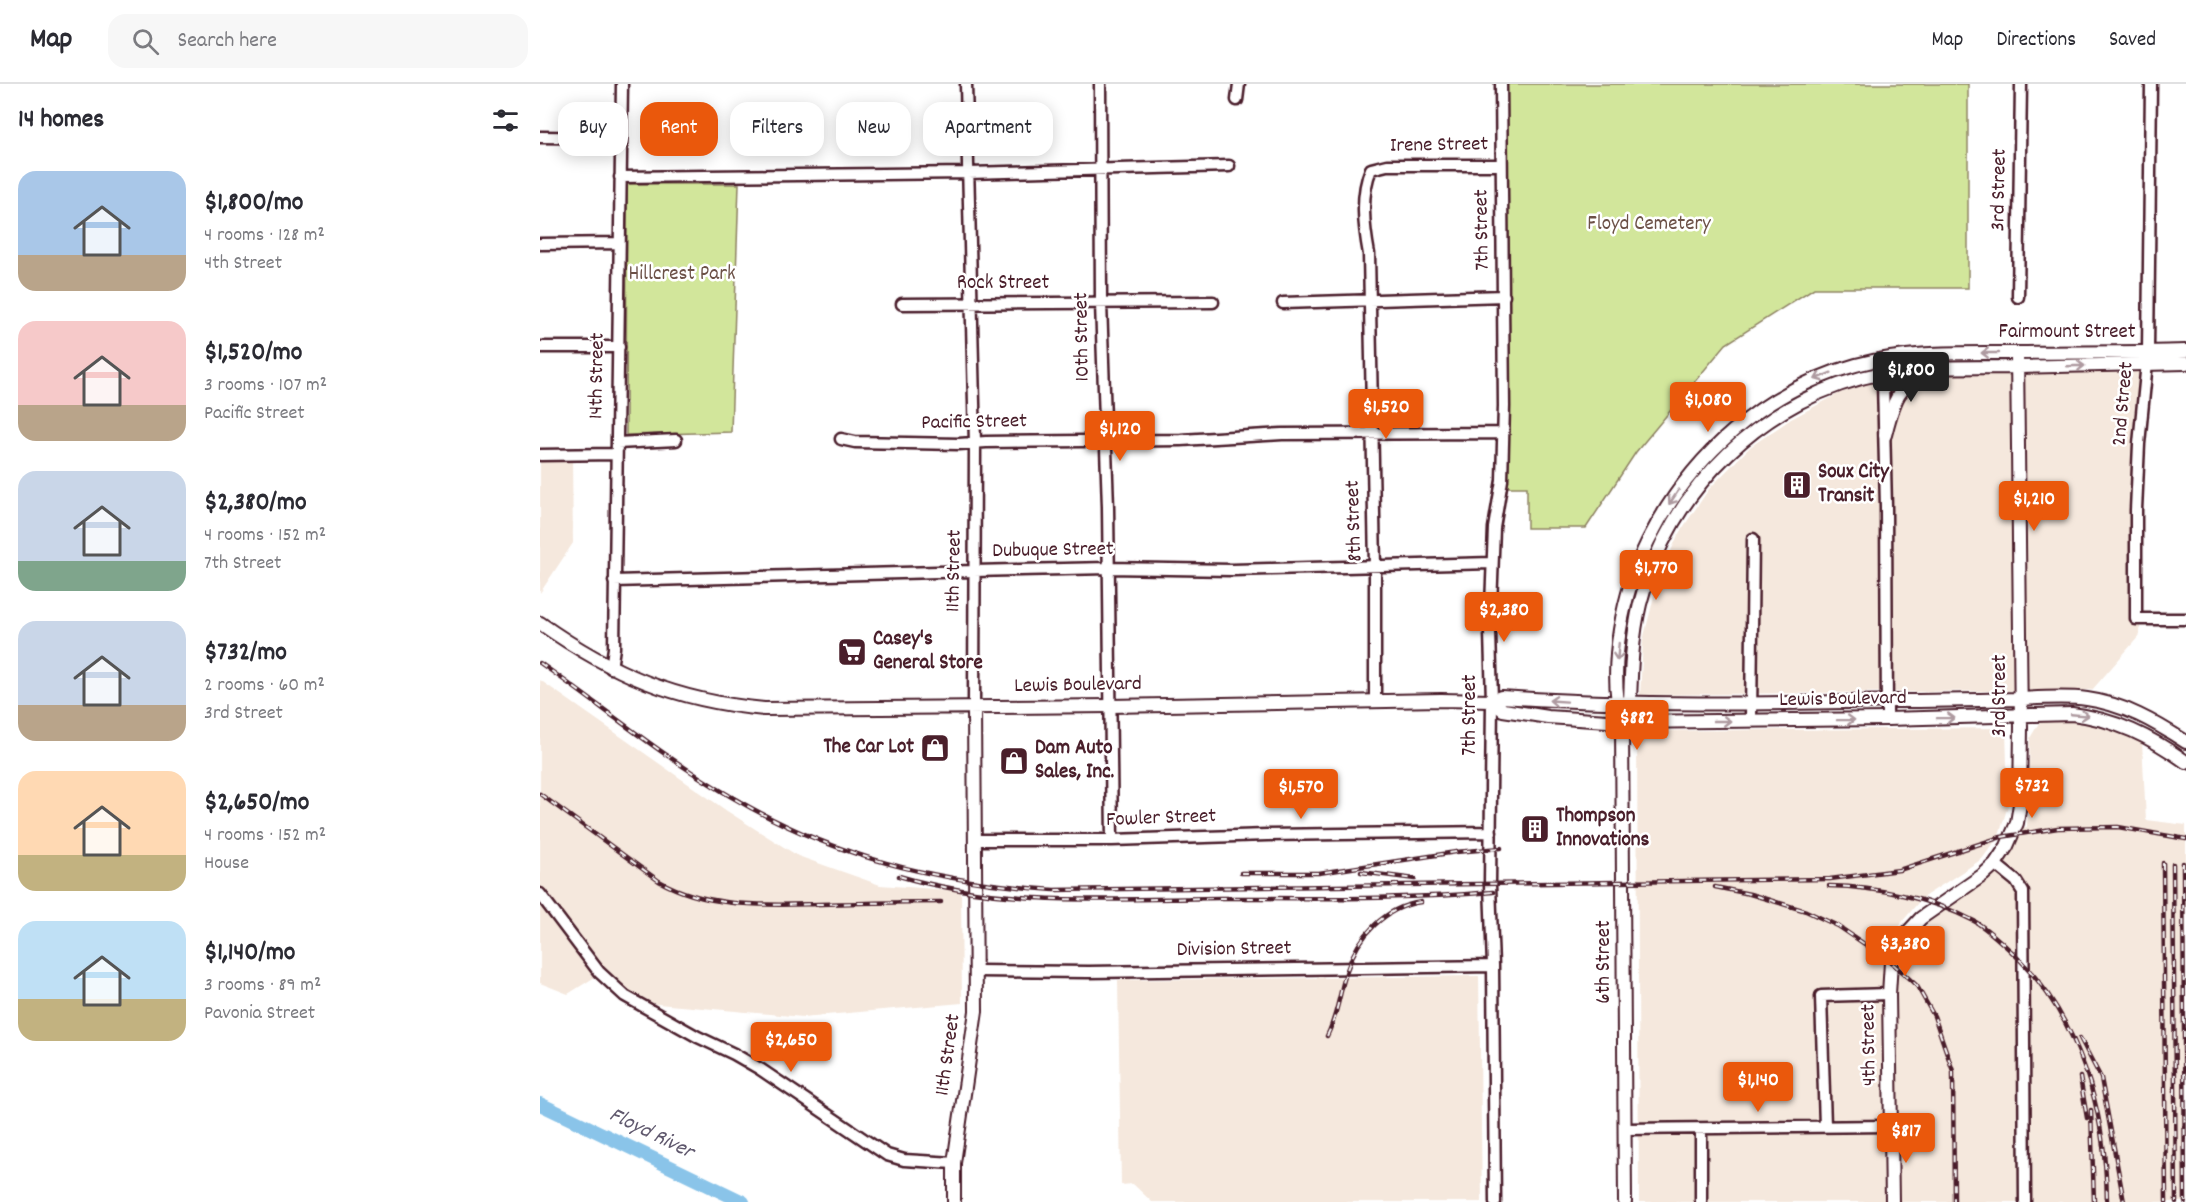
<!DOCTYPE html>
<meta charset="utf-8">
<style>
:root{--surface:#fff;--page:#f7f7f7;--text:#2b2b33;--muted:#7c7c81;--line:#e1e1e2;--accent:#ea580c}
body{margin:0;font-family:Dekko,sans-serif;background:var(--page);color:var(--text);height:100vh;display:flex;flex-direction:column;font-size:22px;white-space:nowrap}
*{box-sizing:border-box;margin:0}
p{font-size:20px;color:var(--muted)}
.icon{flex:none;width:33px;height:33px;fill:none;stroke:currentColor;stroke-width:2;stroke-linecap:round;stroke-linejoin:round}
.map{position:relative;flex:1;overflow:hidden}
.details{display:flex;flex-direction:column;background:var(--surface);width:540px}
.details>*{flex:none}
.top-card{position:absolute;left:18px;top:18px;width:570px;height:54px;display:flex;gap:12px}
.price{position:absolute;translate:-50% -51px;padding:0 14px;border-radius:6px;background:var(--accent);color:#fff;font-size:20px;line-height:39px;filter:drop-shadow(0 2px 3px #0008)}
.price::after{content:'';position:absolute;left:50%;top:36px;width:18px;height:14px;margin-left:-9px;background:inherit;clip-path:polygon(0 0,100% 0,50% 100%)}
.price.selected{background:#222;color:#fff}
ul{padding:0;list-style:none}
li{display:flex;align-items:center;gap:18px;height:150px;padding:0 18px}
li span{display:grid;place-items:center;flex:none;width:168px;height:120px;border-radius:18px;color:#555}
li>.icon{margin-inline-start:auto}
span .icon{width:72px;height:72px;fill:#fffc;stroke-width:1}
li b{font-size:26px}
h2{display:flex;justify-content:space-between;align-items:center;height:72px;padding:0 18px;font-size:26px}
.chip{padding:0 21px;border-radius:18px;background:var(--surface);box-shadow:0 3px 15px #0003;font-size:21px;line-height:54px}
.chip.selected{background:var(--accent);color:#fff}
header{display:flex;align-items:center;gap:36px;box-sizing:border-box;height:84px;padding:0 30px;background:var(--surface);border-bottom:2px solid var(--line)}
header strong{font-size:28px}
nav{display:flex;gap:33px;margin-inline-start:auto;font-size:21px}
.search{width:420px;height:54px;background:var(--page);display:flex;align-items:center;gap:15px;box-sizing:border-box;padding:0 21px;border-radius:18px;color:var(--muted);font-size:22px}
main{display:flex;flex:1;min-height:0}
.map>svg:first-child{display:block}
.built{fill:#f5e8dd}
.green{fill:#d2e69b;stroke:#8e8263;stroke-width:1.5}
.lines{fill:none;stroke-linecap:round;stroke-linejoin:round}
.river{stroke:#8ac4e9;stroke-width:14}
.minor-casing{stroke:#4a1f2b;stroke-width:15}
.major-casing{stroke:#4a1f2b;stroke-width:16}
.minor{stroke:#fff;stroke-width:10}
.major{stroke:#fff;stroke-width:12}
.rail-casing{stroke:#4a1f2b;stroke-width:4.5}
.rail{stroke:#fff;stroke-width:2;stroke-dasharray:7;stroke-linecap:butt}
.oneway{stroke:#ae9aa0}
.labels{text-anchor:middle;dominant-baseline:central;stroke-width:5;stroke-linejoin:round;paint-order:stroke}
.street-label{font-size:21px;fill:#4a1f2b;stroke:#fff}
.park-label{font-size:21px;fill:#6c5147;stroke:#fff}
.poi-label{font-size:21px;font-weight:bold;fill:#4a1f2b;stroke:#fff;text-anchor:start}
.water-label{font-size:22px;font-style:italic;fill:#60596e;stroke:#fff}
</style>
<header>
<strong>Map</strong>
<div class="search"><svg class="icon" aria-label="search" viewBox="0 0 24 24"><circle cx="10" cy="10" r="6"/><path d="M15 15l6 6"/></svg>Search here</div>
<nav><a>Map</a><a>Directions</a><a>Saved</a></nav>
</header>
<main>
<section class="details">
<h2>14 homes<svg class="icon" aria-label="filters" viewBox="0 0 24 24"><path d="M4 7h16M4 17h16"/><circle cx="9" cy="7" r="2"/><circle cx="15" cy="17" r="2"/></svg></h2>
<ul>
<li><span style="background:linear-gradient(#a9c7e8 70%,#b9a48a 0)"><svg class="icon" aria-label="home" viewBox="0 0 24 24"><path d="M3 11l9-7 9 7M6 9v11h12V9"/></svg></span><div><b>$1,800/mo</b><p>4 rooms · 128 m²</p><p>4th Street</p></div></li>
<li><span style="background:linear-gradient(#f6c9c9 70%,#b9a48a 0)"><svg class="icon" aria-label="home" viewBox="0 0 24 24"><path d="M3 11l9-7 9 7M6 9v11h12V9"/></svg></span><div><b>$1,520/mo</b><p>3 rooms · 107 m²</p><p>Pacific Street</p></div></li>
<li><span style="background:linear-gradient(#c9d6e8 75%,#7fa58c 0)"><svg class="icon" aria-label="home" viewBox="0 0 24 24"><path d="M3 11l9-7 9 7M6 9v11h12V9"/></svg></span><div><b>$2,380/mo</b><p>4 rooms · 152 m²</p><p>7th Street</p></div></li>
<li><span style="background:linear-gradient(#c9d6e8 70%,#b9a48a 0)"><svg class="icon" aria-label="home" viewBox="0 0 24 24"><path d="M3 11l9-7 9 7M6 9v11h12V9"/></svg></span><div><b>$732/mo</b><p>2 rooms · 60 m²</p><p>3rd Street</p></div></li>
<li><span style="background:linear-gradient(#ffd9b3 70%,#c2b280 0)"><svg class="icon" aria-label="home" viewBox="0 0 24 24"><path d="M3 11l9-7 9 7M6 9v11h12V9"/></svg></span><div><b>$2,650/mo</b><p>4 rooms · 152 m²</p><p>House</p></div></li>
<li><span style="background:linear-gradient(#bfe0f5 65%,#c2b280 0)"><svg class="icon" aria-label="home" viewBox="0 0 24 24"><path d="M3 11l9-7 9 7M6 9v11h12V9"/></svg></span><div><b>$1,140/mo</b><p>3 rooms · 89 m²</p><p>Pavonia Street</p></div></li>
</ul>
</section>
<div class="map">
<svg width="1646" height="1118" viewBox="0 0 1646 1118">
<rect width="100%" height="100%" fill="#fff"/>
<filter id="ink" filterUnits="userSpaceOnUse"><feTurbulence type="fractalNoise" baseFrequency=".0167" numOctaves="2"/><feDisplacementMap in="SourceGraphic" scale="12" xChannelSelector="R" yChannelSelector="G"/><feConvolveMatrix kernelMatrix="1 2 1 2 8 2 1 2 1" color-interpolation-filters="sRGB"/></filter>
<g filter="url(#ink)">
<path class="built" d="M1614,284L1603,361L1600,551L1552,606L1100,611L1103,556L1118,497L1138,451L1169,405L1210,363L1251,335L1300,309L1336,296L1357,291Z
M0,372H32L33,459L0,509Z
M0,596L187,727L258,772L340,801L421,807L422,919L263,933L107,919L63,888L28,910L0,899Z
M1511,637L1546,638L1602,657L1606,736L1646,741V1118H1359L1356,909V890L1360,873L1366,859L1384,837L1457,787L1479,744L1487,743L1490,654L1499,639Z
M1466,644L1468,721L1459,752L1442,775L1382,814L1362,838L1347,870L1341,908H1346L1348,1118H1099L1097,647Z
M939,892L942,1118H612L593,1100L581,1101L578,896Z"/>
<path class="green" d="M967,0H1428V204H1274L1186,260L1096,368L1046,444H987V403H967Z
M87,100H199L191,348L86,351Z"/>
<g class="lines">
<path class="river" d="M0,1020L203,1118"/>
<g class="minor-casing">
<path id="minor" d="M426,0L435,359L434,623
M560,0L561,219L568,423L572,756
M1611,0L1608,268L1599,360L1596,426V535H1646
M697,16L699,0
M0,53L80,54
M80,93L428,89L689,82
M0,160L79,159
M1478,213L1481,0
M743,219L964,212
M362,220L673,218
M0,263H79
M1341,282L1343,298L1346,423L1347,635
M301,355L315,358L419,360L446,358L641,356L742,350L963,349
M77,359L136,356
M0,371L76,370
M74,497L434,487L568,484L692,486L952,479
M71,584L74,564L82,0
M835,616V483L829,170C824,143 820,111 831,85L847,81H961
M1211,636L1213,455
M435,756H572L727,751L951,748
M1455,780L1476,797L1483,808L1485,1118
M0,810L59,888L85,912L158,953L194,970L220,985L347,1071L364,1076L414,1079
M437,887L549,888L953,882
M1285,1042L1281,912L1349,910
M1085,1045L1350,1042
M955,1118L953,882L950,801L952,617L950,548L954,444L962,396L964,322L961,0
M1161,1118V1045"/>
</g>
<g class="major-casing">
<path id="major" d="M1345,351C1353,320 1357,300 1389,286
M0,539C72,590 136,617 224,625L570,622L901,616L952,617L961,613C1093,622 1225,620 1356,617C1397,617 1438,616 1479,615C1501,614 1525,612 1547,615C1584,620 1615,638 1646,658
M952,617L963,626L1008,633L1082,638L1347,635L1532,630C1575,635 1611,653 1646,678
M1087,626L1090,619C1091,586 1092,553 1100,520C1128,405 1226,311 1343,289C1388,281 1433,284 1478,283C1534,282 1590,280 1646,279
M414,1118V1079L436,927L434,623
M1085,1118L1082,638C1067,583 1083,507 1108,457C1150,373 1224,306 1316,281C1367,267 1421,269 1474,269C1531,268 1589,269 1646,267
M1352,1118L1349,910L1351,878L1367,849L1381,834L1443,791L1455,780L1467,762L1477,739L1480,720L1481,643L1477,269"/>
</g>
<use href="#minor" class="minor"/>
<use href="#major" class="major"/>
<g class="rail-casing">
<path id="rail" d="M0,579C63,623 123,673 190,712C293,773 395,798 514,806L1290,795L1359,786L1461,753L1518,744L1578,743L1646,755
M0,710L119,797C169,825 226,821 281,820C321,819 361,818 401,818
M1623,779L1626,1118
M1643,779L1645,1118
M1633,780L1636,1118
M821,788L875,795
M701,789H779L916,768L961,764
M359,792C463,823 573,815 680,814C771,814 863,816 953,808
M1289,802C1338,803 1390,814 1434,837C1448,845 1461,858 1473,869C1540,934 1566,1027 1567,1118
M1175,803L1210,810L1266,827L1298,842L1351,878L1377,902L1394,932L1413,987L1414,1118
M787,952C798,930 799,909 807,886C818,852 845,823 881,818
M1540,954L1561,994L1584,1118
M1540,993L1547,1034
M1551,1026L1554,1118"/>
</g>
<use href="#rail" class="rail"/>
</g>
<defs><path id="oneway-shaft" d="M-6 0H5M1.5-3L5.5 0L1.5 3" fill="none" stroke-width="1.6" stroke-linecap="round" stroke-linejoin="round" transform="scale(1.5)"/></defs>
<g class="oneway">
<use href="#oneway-shaft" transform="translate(1450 269) rotate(180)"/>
<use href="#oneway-shaft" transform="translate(1536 282) rotate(-2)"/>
<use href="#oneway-shaft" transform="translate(1283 292) rotate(158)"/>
<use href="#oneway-shaft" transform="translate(1134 413) rotate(124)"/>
<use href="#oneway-shaft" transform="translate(1078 568) rotate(95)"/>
<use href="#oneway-shaft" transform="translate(1018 617) rotate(-176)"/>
<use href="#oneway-shaft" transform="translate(1540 631) rotate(5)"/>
<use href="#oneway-shaft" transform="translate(1406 634) rotate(-1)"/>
<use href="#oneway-shaft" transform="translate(1306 636) rotate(-1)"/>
<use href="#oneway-shaft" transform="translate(1182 637)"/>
</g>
</g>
<defs>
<g id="building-square" transform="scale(1.5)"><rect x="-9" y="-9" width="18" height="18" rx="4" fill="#4a1f2b" stroke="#fff"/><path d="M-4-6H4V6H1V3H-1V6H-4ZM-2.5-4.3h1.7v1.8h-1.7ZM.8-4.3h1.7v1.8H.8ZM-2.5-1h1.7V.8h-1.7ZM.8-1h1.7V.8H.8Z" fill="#fff"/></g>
<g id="supermarket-square" transform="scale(1.5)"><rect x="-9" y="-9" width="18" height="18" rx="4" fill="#4a1f2b" stroke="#fff"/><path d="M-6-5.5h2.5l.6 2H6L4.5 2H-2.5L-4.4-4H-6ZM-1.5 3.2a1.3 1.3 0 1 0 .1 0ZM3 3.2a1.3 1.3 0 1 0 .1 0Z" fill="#fff"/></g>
<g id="shop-square" transform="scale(1.5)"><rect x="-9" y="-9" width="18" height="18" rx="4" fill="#4a1f2b" stroke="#fff"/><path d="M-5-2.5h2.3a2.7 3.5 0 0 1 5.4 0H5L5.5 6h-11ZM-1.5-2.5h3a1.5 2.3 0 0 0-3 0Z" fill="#fff"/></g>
</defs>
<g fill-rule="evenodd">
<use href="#building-square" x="1257" y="401"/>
<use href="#supermarket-square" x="312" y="568"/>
<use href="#shop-square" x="395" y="664"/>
<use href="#shop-square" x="474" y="677"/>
<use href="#building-square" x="995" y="745"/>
</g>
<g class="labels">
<g class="street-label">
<text transform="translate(899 62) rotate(-1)">Irene Street</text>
<text transform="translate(1460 106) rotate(-89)">3rd Street</text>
<text transform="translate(943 146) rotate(-91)">7th Street</text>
<text x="463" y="200">Rock Street</text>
<text x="1527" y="249">Fairmount Street</text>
<text transform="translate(543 253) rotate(-91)">10th Street</text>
<text transform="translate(58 292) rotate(-89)">14th Street</text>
<text transform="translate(1584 320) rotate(-85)">2nd Street</text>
<text transform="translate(434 339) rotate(-1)">Pacific Street</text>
<text transform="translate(815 437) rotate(-92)">8th Street</text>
<text transform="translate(513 467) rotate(-1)">Dubuque Street</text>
<text transform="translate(415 487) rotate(-89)">11th Street</text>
<text transform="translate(538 602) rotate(-1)">Lewis Boulevard</text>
<text transform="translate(1461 612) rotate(-90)">3rd Street</text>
<text transform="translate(1303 616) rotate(-1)">Lewis Boulevard</text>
<text transform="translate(931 631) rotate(-90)">7th Street</text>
<text transform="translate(621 735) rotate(-2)">Fowler Street</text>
<text transform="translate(694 866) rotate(-1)">Division Street</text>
<text transform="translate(1065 878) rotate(-90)">6th Street</text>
<text transform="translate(1330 961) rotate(-91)">4th Street</text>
<text transform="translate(409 971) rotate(-82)">11th Street</text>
</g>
<g class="park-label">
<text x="1109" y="141">Floyd Cemetery</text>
<text x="142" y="191">Hillcrest Park</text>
</g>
<g class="poi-label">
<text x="1278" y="389">Soux City<tspan x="1278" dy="24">Transit</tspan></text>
<text x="333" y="556">Casey's<tspan x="333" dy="24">General Store</tspan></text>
<text x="374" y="664" text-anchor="end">The Car Lot</text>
<text x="495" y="665">Dam Auto<tspan x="495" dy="24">Sales, Inc.</tspan></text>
<text x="1016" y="733">Thompson<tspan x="1016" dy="24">Innovations</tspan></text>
</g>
<g class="water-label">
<text transform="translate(111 1050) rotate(26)">Floyd River</text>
</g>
</g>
</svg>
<b class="price selected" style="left:1371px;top:319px">$1,800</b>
<b class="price" style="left:1168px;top:349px">$1,080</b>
<b class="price" style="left:846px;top:356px">$1,520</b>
<b class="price" style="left:580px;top:378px">$1,120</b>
<b class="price" style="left:1494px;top:448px">$1,210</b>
<b class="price" style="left:1116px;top:517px">$1,770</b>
<b class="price" style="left:964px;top:559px">$2,380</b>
<b class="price" style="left:1097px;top:667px">$882</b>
<b class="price" style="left:1492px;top:735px">$732</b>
<b class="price" style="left:761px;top:736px">$1,570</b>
<b class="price" style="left:1365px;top:893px">$3,380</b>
<b class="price" style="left:251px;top:989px">$2,650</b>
<b class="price" style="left:1218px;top:1029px">$1,140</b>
<b class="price" style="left:1366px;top:1080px">$817</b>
<div class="top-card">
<a class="chip">Buy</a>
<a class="chip selected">Rent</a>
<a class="chip">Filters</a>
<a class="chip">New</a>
<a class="chip">Apartment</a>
</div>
</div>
</main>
